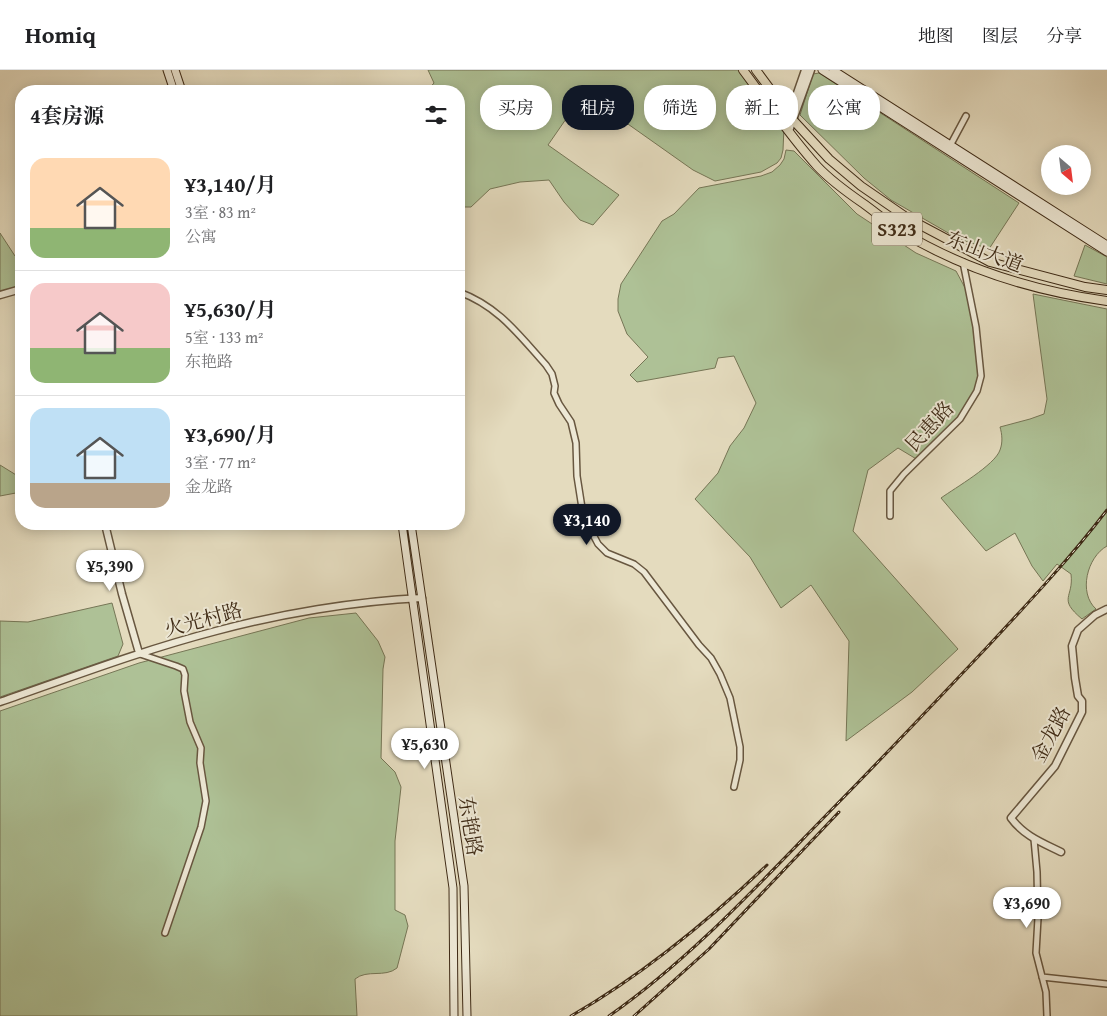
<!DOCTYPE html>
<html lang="zh">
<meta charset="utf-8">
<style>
:root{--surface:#fff;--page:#f6f6f6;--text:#202124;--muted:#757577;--line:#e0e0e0;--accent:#111827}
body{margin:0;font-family:"Gentium Book Plus","Noto Serif SC",serif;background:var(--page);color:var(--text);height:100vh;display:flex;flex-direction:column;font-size:19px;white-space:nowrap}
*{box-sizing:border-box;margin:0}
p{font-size:16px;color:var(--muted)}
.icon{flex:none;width:28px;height:28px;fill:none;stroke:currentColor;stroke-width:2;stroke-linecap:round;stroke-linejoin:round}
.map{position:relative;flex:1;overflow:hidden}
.drawer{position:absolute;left:15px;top:15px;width:450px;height:445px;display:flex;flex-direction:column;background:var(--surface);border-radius:20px;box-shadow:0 2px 12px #0003}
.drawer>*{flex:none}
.guide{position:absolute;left:480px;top:15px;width:475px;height:45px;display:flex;gap:10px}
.needle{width:32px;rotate:152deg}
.tools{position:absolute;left:1041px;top:75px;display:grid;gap:10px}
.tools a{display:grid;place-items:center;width:50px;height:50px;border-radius:50%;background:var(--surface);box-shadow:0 2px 12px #0003;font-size:25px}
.price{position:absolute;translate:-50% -42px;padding:0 11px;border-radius:18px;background:#fff;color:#222;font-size:16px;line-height:32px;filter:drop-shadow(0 1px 2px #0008)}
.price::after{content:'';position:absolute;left:50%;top:30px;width:15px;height:11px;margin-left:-8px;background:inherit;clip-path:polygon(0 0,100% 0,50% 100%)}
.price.active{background:var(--accent);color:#fff}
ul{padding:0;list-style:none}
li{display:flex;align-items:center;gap:15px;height:125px;padding:0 15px}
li+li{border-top:1px solid var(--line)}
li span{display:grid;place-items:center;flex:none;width:140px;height:100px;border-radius:15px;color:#555}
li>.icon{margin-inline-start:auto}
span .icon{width:60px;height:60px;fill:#fffc;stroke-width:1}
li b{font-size:21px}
h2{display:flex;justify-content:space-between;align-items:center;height:60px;padding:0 15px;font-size:21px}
.chip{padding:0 18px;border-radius:20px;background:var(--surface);box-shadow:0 2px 12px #0003;font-size:18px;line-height:45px}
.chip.active{background:var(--accent);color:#fff}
header{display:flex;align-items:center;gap:30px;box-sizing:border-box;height:70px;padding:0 25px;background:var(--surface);border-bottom:1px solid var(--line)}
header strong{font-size:24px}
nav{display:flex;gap:28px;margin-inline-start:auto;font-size:18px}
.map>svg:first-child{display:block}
.green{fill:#aec196;stroke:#767656}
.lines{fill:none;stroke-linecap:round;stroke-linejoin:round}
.minor-casing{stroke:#685740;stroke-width:8}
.tertiary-casing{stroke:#685740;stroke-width:9}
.secondary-casing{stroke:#3f2b16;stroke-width:9}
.primary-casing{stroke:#3f2b16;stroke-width:10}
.minor{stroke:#ede8d5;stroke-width:5}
.tertiary{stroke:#ede8d5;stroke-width:6}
.secondary{stroke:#ede8d5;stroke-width:7}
.primary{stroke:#e4dbbe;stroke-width:8}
.rail-casing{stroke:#3f2b16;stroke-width:3}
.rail{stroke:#ede8d5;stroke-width:1;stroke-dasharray:4;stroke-linecap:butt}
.labels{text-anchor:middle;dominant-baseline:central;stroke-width:4;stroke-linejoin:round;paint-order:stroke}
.shield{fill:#ede8d5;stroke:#73644f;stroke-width:1}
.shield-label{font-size:19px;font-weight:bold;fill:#3f2b16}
.street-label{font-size:20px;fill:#3f2b16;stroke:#ede8d5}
</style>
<header>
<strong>Homiq</strong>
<nav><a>地图</a><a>图层</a><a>分享</a></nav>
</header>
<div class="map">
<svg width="1107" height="946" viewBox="0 0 1107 946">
<rect width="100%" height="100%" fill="#e4dbbe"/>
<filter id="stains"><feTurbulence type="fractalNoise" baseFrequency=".004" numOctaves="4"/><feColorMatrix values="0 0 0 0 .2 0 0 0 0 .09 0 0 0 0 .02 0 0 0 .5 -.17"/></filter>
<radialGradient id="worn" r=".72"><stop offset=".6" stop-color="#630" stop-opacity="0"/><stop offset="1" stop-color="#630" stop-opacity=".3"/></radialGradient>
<path class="green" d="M428,0H741L784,57L783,80L781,88L777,93L761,102L715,111L693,100L584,23L548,75L619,125L593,155L580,150L564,132L549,110L520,112L490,119L471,137H459V21H427L434,13Z
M819,3L1019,133L989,179L957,168L891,130L864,108L800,45L813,4Z
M786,80L794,81L857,144L916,183L956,201L970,227L981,306L977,321L960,349L918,390L898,378L868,400L853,461L958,579L912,622L846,671L849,571L811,515L781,538L750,487L695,429L718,403L730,376L744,358L756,333L734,286L718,288L715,298L637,312L630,305L648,287L627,264L618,241V229L621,214L662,151L674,144L699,118L761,106L772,102L780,95L784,89Z
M0,163L15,186L21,188V217L0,222Z
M1085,175L1107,187V214L1074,206Z
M1033,224L1107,239V476C1087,487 1078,523 1096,539L1082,549C1057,528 1074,528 1071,504L1057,494L1043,511L1032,496L1015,463L986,481L941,428C955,418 995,395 1000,380C1003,372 1002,364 1000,357L1030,349L1044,344L1047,329Z
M0,395L21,408V422L0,426Z
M112,533L123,574L118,586L0,627V551L28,552Z
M356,543L378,571L385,587L383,599L381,688L395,702L401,717L395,771V840L405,845L408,856L397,898C385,908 367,899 355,909L357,946H0V641L139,593L309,548Z"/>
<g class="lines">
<g class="minor-casing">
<path id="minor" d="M951,74L966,46
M459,222C498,236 519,265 546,295L552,304L555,316L554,323L559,334L571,352L576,373L577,406L582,438L588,455L598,474L607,483L634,494L644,502L699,575L711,588L720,604L730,628L740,677V690L734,717
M890,446V421L904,404L960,349L977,321L981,306L976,257L963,192
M140,584L176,596L183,599L185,605L184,621L190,652L201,678L200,693L206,731L201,757L165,863
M1034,769L1037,802L1038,848L1036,883L1046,922L1047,946
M1042,907L1107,914"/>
</g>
<g class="tertiary-casing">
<path id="tertiary" d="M788,49L805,0
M789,61L811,0
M0,225L21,219
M105,454L122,524L139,583
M0,632C72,607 143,580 216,561C279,544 356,531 422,528
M1061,782C1043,773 1024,766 1011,748L1055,696L1082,642V631L1078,626L1075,608L1072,576L1078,560L1095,545L1107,539"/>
</g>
<g class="secondary-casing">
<path id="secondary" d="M167,0L174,21
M175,0L182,21
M822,0L1107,182
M833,0L1107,175
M402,454L453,818L454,946
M411,454L464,816L467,946"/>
</g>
<g class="primary-casing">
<path id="primary" d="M743,0C767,32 790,66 817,96C830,110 848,123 864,134C875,142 886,151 897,159C960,198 1034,221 1107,231
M756,0L793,50L829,89L861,116L909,149L990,192L1085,217L1107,220"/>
</g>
<use href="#minor" class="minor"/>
<use href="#tertiary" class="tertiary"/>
<use href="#secondary" class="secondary"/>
<use href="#primary" class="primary"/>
<g class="rail-casing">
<path id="rail" d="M571,946C644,904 707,852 767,795
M609,946C696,885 767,805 841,730C892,678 941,626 990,574C1031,530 1071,487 1107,440
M634,946L709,879L839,742"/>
</g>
<use href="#rail" class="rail"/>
</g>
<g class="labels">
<rect class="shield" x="872" y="142.5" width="50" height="33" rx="4"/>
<g class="shield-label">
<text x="897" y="159">S323</text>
</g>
<g class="street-label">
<text transform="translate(985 181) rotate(21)">东山大道</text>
<text transform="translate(929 356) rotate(-47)">民惠路</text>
<text transform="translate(203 549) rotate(-15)">火光村路</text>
<text transform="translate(1050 664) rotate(-62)">金龙路</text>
<text transform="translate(471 756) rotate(81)">东艳路</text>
</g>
</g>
<rect width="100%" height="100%" filter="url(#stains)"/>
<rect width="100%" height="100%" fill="url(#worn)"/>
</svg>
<div class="tools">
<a><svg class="needle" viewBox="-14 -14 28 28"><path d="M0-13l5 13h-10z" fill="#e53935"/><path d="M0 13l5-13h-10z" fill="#757577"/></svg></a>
</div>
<b class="price active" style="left:587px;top:476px">¥3,140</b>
<b class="price" style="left:110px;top:522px">¥5,390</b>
<b class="price" style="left:425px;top:700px">¥5,630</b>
<b class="price" style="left:1027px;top:859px">¥3,690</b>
<div class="guide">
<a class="chip">买房</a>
<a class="chip active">租房</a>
<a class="chip">筛选</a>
<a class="chip">新上</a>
<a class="chip">公寓</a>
</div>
<section class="drawer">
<h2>4套房源<svg class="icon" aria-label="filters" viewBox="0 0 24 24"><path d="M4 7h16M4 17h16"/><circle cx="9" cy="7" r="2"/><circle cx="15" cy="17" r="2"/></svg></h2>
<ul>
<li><span style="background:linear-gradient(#ffd9b3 70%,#8fb573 0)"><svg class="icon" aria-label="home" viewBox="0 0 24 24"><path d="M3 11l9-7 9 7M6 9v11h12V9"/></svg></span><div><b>¥3,140/月</b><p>3室 · 83 m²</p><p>公寓</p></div></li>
<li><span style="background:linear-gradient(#f6c9c9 65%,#8fb573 0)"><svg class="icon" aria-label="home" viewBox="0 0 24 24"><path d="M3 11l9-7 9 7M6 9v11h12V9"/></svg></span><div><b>¥5,630/月</b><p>5室 · 133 m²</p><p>东艳路</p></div></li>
<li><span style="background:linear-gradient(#bfe0f5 75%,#b9a48a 0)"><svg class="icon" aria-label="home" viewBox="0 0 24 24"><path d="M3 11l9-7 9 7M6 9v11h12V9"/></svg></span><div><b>¥3,690/月</b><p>3室 · 77 m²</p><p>金龙路</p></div></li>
</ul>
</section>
</div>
